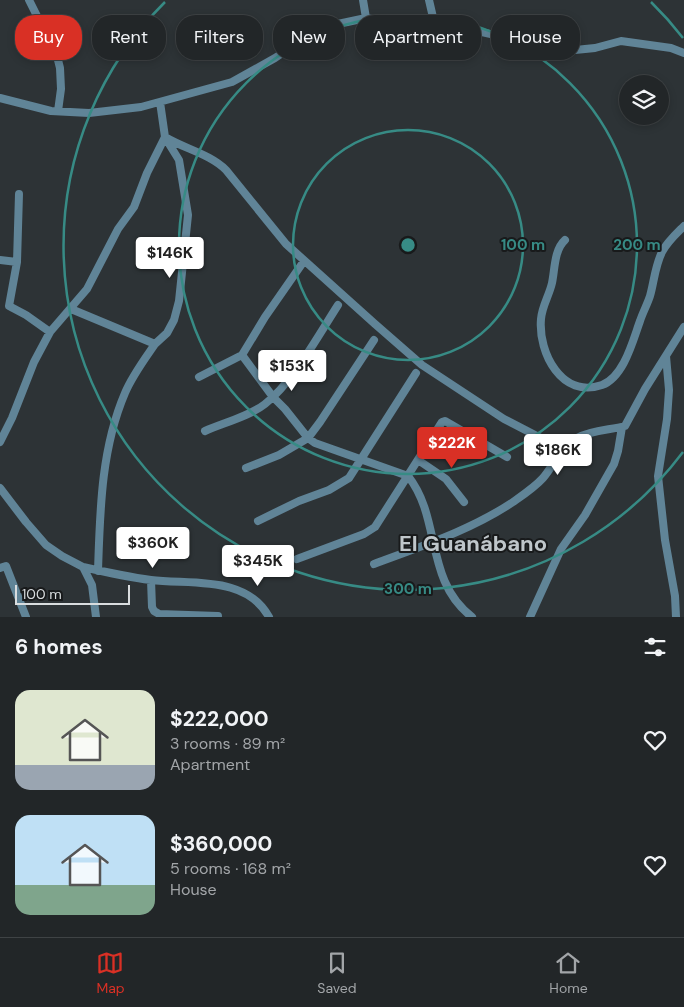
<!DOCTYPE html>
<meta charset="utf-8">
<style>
:root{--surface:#222628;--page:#2a2e30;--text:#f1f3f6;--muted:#a2a5a8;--line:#3f4345;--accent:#d93025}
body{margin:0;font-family:"DM Sans",sans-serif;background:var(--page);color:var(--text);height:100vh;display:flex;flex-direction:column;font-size:19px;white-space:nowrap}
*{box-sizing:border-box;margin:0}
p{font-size:16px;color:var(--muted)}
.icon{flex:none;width:28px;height:28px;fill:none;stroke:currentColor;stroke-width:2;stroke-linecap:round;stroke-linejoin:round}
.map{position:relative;height:617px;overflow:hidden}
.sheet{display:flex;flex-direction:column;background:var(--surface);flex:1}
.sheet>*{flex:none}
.banner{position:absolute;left:15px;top:15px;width:655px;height:45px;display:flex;gap:10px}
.buttons{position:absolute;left:619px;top:75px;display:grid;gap:10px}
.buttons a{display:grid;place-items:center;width:50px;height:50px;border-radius:50%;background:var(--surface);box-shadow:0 2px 8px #0003,0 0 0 1px var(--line);font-size:25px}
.scale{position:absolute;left:15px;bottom:12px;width:115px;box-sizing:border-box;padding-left:5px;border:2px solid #d9dddf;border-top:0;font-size:14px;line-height:18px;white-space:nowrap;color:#d9dddf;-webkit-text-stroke:4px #181a1b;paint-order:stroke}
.price{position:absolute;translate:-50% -42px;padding:0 11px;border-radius:5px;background:#fff;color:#222;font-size:16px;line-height:32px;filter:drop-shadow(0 1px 2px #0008)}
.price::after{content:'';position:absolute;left:50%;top:30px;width:15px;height:11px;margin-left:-8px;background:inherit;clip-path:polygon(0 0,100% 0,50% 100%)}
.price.selected{background:var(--accent);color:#fff}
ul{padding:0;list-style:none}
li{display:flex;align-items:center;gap:15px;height:125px;padding:0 15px}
li span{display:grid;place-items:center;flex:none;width:140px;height:100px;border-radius:15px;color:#555}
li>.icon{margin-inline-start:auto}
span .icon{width:60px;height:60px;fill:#fffc;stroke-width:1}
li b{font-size:21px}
h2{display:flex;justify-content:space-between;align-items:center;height:60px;padding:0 15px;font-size:21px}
.tag{padding:0 18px;border-radius:20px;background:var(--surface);box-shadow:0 2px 8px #0003,0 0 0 1px var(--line);font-size:18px;line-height:45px}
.tag.selected{background:var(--accent);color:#fff}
.dock{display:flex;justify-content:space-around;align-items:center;height:70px;border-top:1px solid var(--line);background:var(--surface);font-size:14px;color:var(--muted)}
.dock a{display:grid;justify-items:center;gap:2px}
.dock .selected{color:var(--accent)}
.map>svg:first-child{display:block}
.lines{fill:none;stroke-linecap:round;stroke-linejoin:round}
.minor{stroke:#608497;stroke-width:8}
.ring{fill:none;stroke:#378b85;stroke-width:2.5}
.labels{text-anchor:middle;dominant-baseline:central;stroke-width:4;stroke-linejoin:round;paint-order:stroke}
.district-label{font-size:22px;font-weight:bold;fill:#bfc6ca;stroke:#181a1b}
.centre{fill:#378b85;stroke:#181a1b;stroke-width:2.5}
.ring-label{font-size:15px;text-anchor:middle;font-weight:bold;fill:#378b85;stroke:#181a1b;stroke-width:4;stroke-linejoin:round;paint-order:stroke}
</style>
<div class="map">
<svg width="684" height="617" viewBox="0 0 684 617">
<rect width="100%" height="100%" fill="#2d3336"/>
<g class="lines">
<path class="minor" d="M29,0L57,56L60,68L61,89L58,111
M363,0L366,18
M429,0L435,26
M0,98L51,111L89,113L141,107L232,82L275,58L319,28L366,18L416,26H455L565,51L595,48L621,41L671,48L684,53
M165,137C185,149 210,154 226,170L286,244L375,324L422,365L504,419L562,449
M19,194L17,262L9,306L26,315L50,332
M565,240C554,250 555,269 552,283C549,296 542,306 541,319C538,353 562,399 602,385C624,377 633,340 640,321C643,312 647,305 650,296C654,282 655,266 662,252C667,242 676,234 684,226
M0,260L17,262
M71,309L155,344L167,333L174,320L179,301L188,215L179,160L166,139
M242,355L273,397L285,409L308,438L315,443L408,476C442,519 424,580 472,617
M666,356L669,390L667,419L658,476L665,540L675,596L676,617
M199,377L242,355L265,317L304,261
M205,431C223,423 250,416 265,404C293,382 318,336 338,305
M0,442L12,418L34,362L50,332L87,289L118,229L134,207L147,173L165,137L160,102
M418,460L446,479L464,502
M246,468L279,455L308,438L320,422L374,340
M0,488L26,522L46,545L62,556L83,567L92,585L96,617
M258,521L299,501L329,490L349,478L416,373
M297,559L364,534L375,527L442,422L445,421L507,457
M374,564C422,546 471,530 513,502C523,495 535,487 543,478C555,464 560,447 577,438C591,430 610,430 625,426L645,389L684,327
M83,567C105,572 128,577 151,580C191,585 246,575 269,617
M0,568L6,566L26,617
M98,571C100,511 101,449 125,393C132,376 144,360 155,344
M151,580L152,607L154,611L159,614L218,616
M530,617L561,549L585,515L614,464L618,451L622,427"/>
</g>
<g class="ring">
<circle cx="408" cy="245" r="115"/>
<circle cx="408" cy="245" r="229"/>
<path d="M683 452A344 344 0 1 1 165 2M651 2A344 344 0 0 1 683 38"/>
</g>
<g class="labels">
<g class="district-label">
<text x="473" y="543">El Guanábano</text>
</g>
</g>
<circle cx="408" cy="245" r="8" class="centre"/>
<g class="ring-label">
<text x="523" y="250">100 m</text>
<text x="637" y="250">200 m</text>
<text x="408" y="594">300 m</text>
</g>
</svg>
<div class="buttons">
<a><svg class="icon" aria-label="layers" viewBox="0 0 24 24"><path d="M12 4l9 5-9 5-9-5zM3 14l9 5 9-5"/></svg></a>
</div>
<div class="scale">100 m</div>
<b class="price" style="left:170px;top:279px">$146K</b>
<b class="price" style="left:292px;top:392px">$153K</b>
<b class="price selected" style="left:452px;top:469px">$222K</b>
<b class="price" style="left:558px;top:476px">$186K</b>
<b class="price" style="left:153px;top:569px">$360K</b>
<b class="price" style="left:258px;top:587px">$345K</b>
<div class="banner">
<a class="tag selected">Buy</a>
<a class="tag">Rent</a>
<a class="tag">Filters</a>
<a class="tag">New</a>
<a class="tag">Apartment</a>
<a class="tag">House</a>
</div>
</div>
<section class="sheet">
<h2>6 homes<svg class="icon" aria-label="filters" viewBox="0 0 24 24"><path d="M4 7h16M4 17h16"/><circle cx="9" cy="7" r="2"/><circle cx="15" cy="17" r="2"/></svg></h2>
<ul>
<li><span style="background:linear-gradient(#dfe7d0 75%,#9aa5b1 0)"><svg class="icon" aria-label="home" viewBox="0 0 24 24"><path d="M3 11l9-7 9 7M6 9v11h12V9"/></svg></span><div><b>$222,000</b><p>3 rooms · 89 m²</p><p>Apartment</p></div><svg class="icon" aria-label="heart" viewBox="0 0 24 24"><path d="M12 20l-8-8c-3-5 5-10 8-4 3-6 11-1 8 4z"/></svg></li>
<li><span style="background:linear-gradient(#bfe0f5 70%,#7fa58c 0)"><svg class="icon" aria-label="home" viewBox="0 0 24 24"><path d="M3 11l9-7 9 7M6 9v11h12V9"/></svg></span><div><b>$360,000</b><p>5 rooms · 168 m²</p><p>House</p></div><svg class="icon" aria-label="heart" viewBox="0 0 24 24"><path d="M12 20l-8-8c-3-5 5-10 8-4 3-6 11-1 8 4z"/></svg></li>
</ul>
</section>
<nav class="dock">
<a class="selected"><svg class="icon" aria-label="map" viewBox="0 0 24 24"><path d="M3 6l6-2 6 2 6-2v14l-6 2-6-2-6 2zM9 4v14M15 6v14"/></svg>Map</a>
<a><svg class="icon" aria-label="saved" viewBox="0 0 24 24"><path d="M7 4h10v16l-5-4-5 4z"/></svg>Saved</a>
<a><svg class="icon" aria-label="home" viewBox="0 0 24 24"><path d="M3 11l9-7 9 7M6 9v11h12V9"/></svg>Home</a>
</nav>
